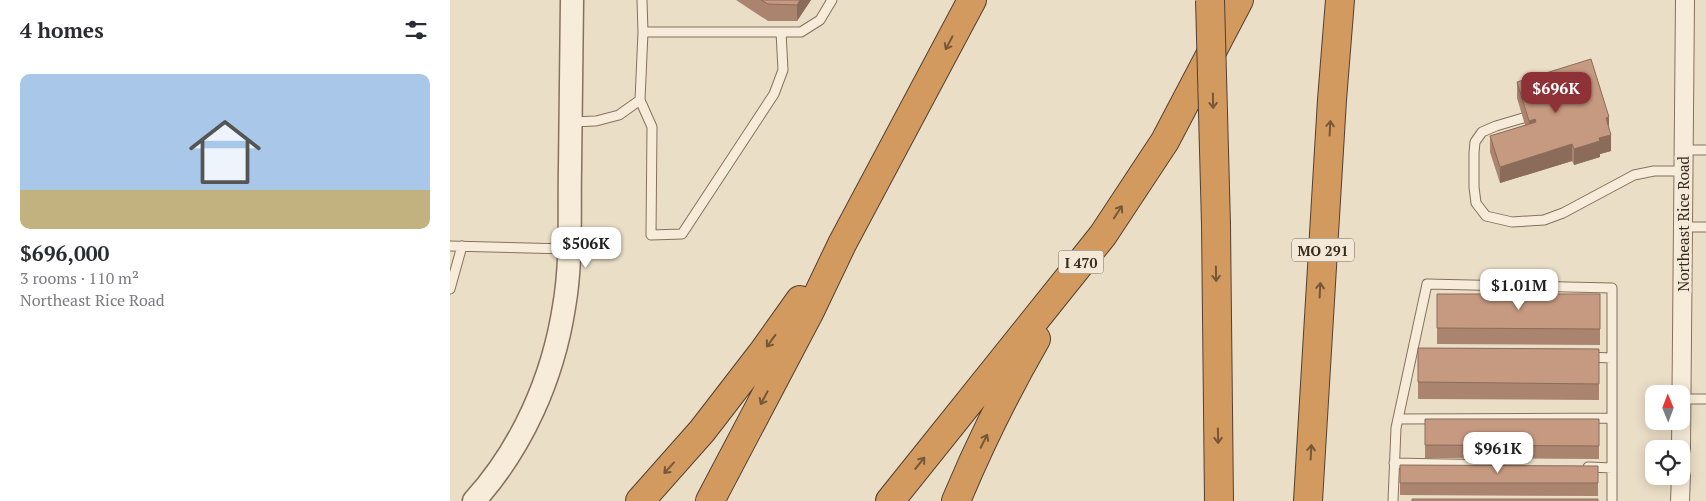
<!DOCTYPE html>
<meta charset="utf-8">
<style>
:root{--surface:#fff;--page:#f7f7f7;--text:#2b2b33;--muted:#7c7c81;--line:#e1e1e2;--accent:#8f3238}
body{margin:0;font-family:"PT Serif",serif;background:var(--page);color:var(--text);height:100vh;display:flex;flex-direction:column;font-size:19px;white-space:nowrap}
*{box-sizing:border-box;margin:0}
p{font-size:16px;color:var(--muted)}
.icon{flex:none;width:28px;height:28px;fill:none;stroke:currentColor;stroke-width:2;stroke-linecap:round;stroke-linejoin:round}
.map{position:relative;flex:1;overflow:hidden}
.details{display:flex;flex-direction:column;background:var(--surface);width:450px}
.details>*{flex:none}
.needle{width:32px;rotate:359deg}
.fabs{position:absolute;left:1195px;top:385px;display:grid;gap:10px}
.fabs a{display:grid;place-items:center;width:45px;height:45px;border-radius:10px;background:var(--surface);box-shadow:0 2px 12px #0003;font-size:25px}
.price{position:absolute;translate:-50% -42px;padding:0 11px;border-radius:10px;background:#fff;color:#222;font-size:16px;line-height:32px;filter:drop-shadow(0 1px 2px #0008)}
.price::after{content:'';position:absolute;left:50%;top:30px;width:15px;height:11px;margin-left:-8px;background:inherit;clip-path:polygon(0 0,100% 0,50% 100%)}
.price.current{background:var(--accent);color:#fff}
ul{padding:0;list-style:none}
li{display:grid;align-content:center;gap:10px;height:265px;padding:0 20px}
li+li{border-top:1px solid var(--line)}
li span{display:grid;place-items:center;height:155px;border-radius:10px;color:#555}
li>.icon{margin-inline-start:auto}
span .icon{width:90px;height:90px;fill:#fffc;stroke-width:1}
li b{font-size:21px}
h2{display:flex;justify-content:space-between;align-items:center;height:60px;padding:0 20px;font-size:21px}
main{display:flex;flex:1;min-height:0}
.map>svg:first-child{display:block}
.lines{fill:none;stroke-linecap:round;stroke-linejoin:round}
.service-casing{stroke:#85715e;stroke-width:11}
.minor-casing{stroke:#85715e;stroke-width:20}
.tertiary-casing{stroke:#85715e;stroke-width:25}
.motorway-casing{stroke:#534031;stroke-width:30}
.service{stroke:#f6ecd9;stroke-width:9}
.minor{stroke:#f6ecd9;stroke-width:18}
.tertiary{stroke:#f6ecd9;stroke-width:22}
.motorway{stroke:#d39a5f;stroke-width:28}
.motorway-bridge-casing{stroke:#534031;stroke-width:30;stroke-linecap:butt}
.motorway-bridge{stroke:#d39a5f;stroke-width:28}
.wall{fill:#aa846e}
.shaded-wall{fill:#8b6c5a}
.building{fill:#c69a80;stroke:#8b6c5a}
.oneway{stroke:#755739}
.labels{text-anchor:middle;dominant-baseline:central;stroke-width:5;stroke-linejoin:round;paint-order:stroke}
.shield{fill:#f3e9d6;stroke:#6f6357;stroke-width:1}
.shield-label{font-size:14px;font-weight:bold;fill:#372a20}
.street-label{font-size:15px;fill:#372a20;stroke:#f3e9d6}
</style>
<main>
<section class="details">
<h2>4 homes<svg class="icon" aria-label="filters" viewBox="0 0 24 24"><path d="M4 7h16M4 17h16"/><circle cx="9" cy="7" r="2"/><circle cx="15" cy="17" r="2"/></svg></h2>
<ul>
<li><span style="background:linear-gradient(#a9c7e8 75%,#c2b280 0)"><svg class="icon" aria-label="home" viewBox="0 0 24 24"><path d="M3 11l9-7 9 7M6 9v11h12V9"/></svg></span><div><b>$696,000</b><p>3 rooms · 110 m²</p><p>Northeast Rice Road</p></div></li>
</ul>
</section>
<div class="map">
<svg width="1256" height="501" viewBox="0 0 1256 501">
<rect width="100%" height="100%" fill="#ebdec7"/>
<g class="lines">
<g class="service-casing">
<path id="service" d="M192,0L193,32H351L370,20L382,0
M193,32L190,100L202,127L201,235L232,234L324,94L333,70L331,32
M1073,118L1046,126L1032,132L1025,142L1024,153V187L1026,203L1036,216L1062,222L1094,220L1113,213L1184,175L1204,171H1233
M121,122L146,121L169,115L190,100
M1234,150H1256
M1233,227H1256
M0,246L119,249
M0,289L12,246
M1137,357L1162,358
M1232,399H1256
M948,419L1162,418
M944,463L1047,465
M1138,467L1162,468
M943,501L946,428L977,284L1162,288V501"/>
</g>
<g class="minor-casing">
<path id="minor" d="M1231,449L1235,0
M1230,501L1231,476"/>
</g>
<g class="tertiary-casing">
<path id="tertiary" d="M24,501C72,448 103,378 114,307C122,262 119,214 120,167C121,111 121,56 122,0"/>
</g>
<g class="motorway-casing">
<path id="motorway" d="M766,225L769,501
M190,501L252,431L313,352L350,300
M260,501L360,311L392,244L522,0
M440,501L653,235L715,141L789,0
M506,501C529,446 556,391 586,339
M858,501L882,100L890,0"/>
</g>
<use href="#service" class="service"/>
<use href="#minor" class="minor"/>
<use href="#tertiary" class="tertiary"/>
<use href="#motorway" class="motorway"/>
<g class="motorway-bridge-casing">
<path id="motorway-bridge" d="M760,0L766,225"/>
</g>
<use href="#motorway-bridge" class="motorway-bridge"/>
</g>
<path class="wall" d="M286,0H361L347,21H318Z
M1067,82L1159,129L1161,151L1150,154V157L1124,165L1122,161L1050,183L1040,152V136L1075,125L1067,98Z
M987,294H1150V345L987,344Z
M968,348L1149,349V400L968,399Z
M975,419H1149V459L975,458Z
M950,465L1148,466V496L950,495Z"/>
<path class="shaded-wall" d="M350,0H361L347,21V5Z
M1159,117V134L1156,118Z
M1085,119V135L1079,137V121Z
M1161,135V151L1150,154V157L1124,165V149L1149,138Z
M1122,144V161L1050,183V167Z"/>
<path class="building" d="M311,0H350L347,5L318,4Z
M1141,59L1159,117L1156,118L1161,135L1149,138L1150,141L1124,149L1122,144L1050,167L1040,136L1086,122L1085,119L1079,121L1067,82Z
M987,294H1150V329L987,328Z
M968,348L1149,349V384L968,382Z
M975,419H1149V446L975,445Z
M950,465L1148,466V483H950Z
M962,499H1148V501H962Z"/>
<defs><path id="oneway-shaft" d="M-6 0H5M1.5-3L5.5 0L1.5 3" fill="none" stroke-width="1.6" stroke-linecap="round" stroke-linejoin="round" transform="scale(1.25)"/></defs>
<g class="oneway">
<use href="#oneway-shaft" transform="translate(499 43) rotate(118)"/>
<use href="#oneway-shaft" transform="translate(763 101) rotate(89)"/>
<use href="#oneway-shaft" transform="translate(880 128) rotate(-87)"/>
<use href="#oneway-shaft" transform="translate(668 212) rotate(-57)"/>
<use href="#oneway-shaft" transform="translate(766 274) rotate(89)"/>
<use href="#oneway-shaft" transform="translate(870 290) rotate(-87)"/>
<use href="#oneway-shaft" transform="translate(321 341) rotate(126)"/>
<use href="#oneway-shaft" transform="translate(314 398) rotate(118)"/>
<use href="#oneway-shaft" transform="translate(768 436) rotate(89)"/>
<use href="#oneway-shaft" transform="translate(534 441) rotate(-63)"/>
<use href="#oneway-shaft" transform="translate(861 452) rotate(-87)"/>
<use href="#oneway-shaft" transform="translate(470 463) rotate(-51)"/>
<use href="#oneway-shaft" transform="translate(219 468) rotate(132)"/>
</g>
<g class="labels">
<g class="shield">
<rect x="842" y="238.5" width="62" height="23" rx="4"/>
<rect x="608.5" y="250.5" width="45" height="23" rx="4"/>
</g>
<g class="shield-label">
<text x="873" y="250">MO 291</text>
<text x="631" y="262">I 470</text>
</g>
<g class="street-label">
<text transform="translate(1233 224) rotate(-90)">Northeast Rice Road</text>
</g>
</g>
</svg>
<div class="fabs">
<a><svg class="needle" viewBox="-14 -14 28 28"><path d="M0-13l5 13h-10z" fill="#e53935"/><path d="M0 13l5-13h-10z" fill="#7c7c81"/></svg></a>
<a><svg class="icon" aria-label="locate" viewBox="0 0 24 24"><circle cx="12" cy="12" r="6"/><path d="M12 2v4M12 18v4M2 12h4M18 12h4"/></svg></a>
</div>
<b class="price current" style="left:1106px;top:114px">$696K</b>
<b class="price" style="left:136px;top:269px">$506K</b>
<b class="price" style="left:1069px;top:311px">$1.01M</b>
<b class="price" style="left:1048px;top:474px">$961K</b>
</div>
</main>
